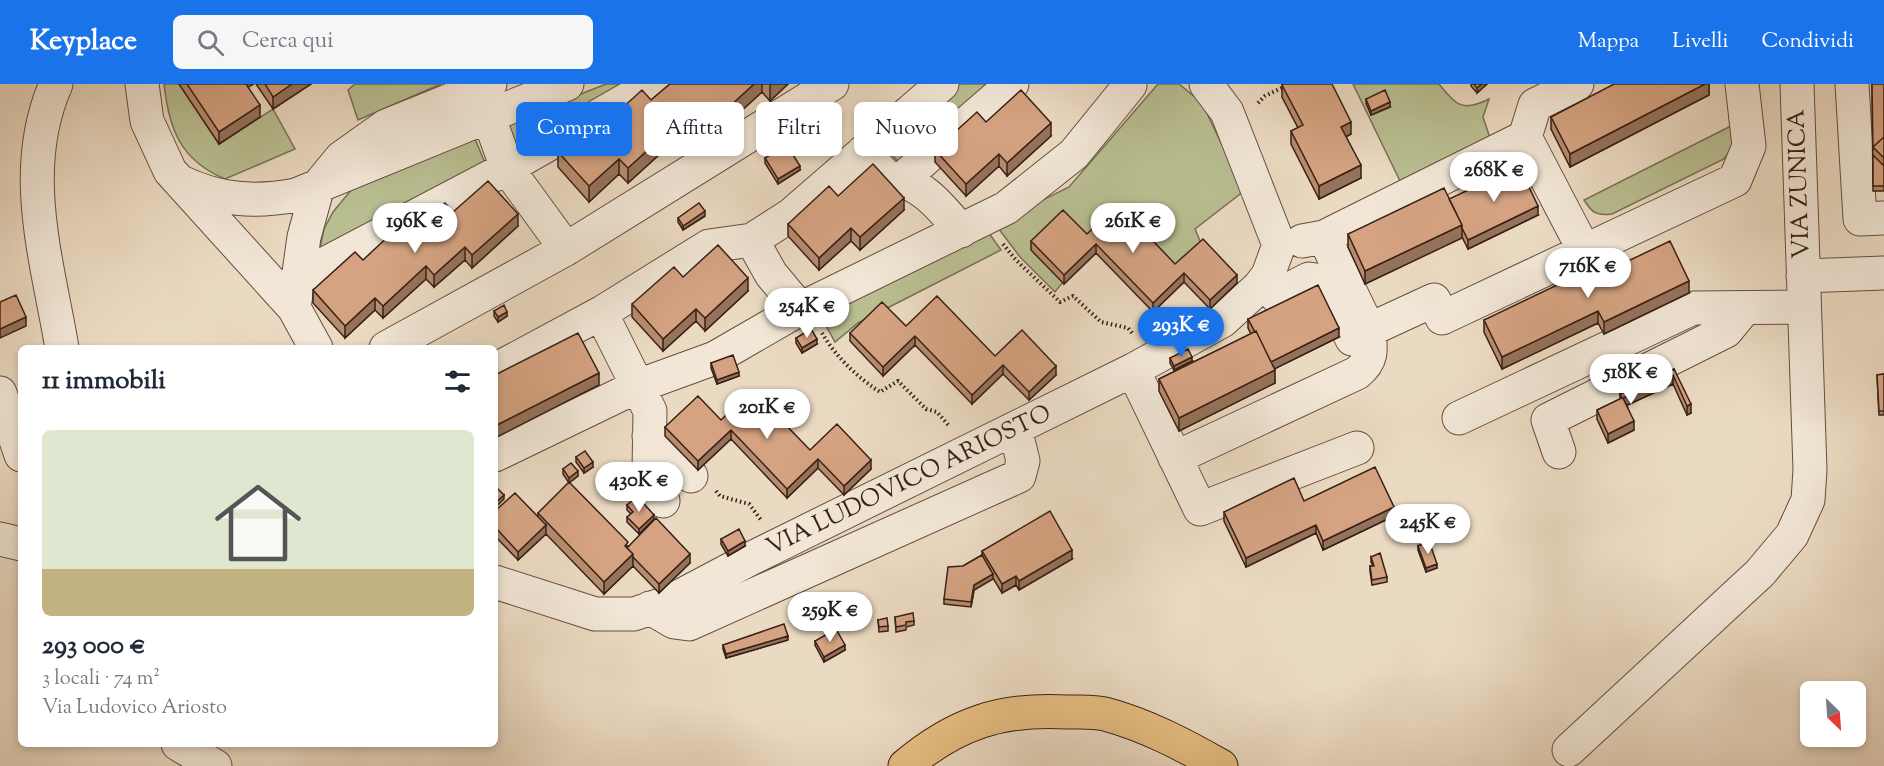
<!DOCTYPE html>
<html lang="it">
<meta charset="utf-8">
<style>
:root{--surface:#fff;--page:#f6f6f7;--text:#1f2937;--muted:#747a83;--line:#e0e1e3;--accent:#1a73e8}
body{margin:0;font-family:"Sorts Mill Goudy",serif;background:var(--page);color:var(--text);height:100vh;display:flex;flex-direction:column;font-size:22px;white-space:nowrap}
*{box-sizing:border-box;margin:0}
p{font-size:20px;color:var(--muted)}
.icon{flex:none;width:33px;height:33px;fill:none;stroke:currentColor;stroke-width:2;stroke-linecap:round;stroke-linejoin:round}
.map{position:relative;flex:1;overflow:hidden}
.drawer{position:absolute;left:18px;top:261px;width:480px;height:402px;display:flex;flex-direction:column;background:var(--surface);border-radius:9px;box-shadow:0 3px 9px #0003}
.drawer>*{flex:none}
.top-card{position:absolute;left:516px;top:18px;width:570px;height:54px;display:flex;gap:12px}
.needle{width:39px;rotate:155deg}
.fabs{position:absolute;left:1800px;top:597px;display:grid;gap:12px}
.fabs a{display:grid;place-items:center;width:66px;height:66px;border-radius:9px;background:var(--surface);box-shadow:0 3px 9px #0003;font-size:30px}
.price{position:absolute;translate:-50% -51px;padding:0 14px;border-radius:21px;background:#fff;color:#222;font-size:20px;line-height:39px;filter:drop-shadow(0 2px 3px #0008)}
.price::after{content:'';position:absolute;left:50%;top:36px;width:18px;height:14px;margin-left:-9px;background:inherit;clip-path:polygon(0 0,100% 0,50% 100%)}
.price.selected{background:var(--accent);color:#fff}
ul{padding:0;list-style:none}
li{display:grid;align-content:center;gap:12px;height:318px;padding:0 24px}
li+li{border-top:2px solid var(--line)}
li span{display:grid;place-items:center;height:186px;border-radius:9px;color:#555}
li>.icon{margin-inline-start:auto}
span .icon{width:108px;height:108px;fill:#fffc;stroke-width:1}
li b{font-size:26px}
h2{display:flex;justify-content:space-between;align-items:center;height:72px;padding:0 24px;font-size:26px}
.tag{padding:0 21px;border-radius:9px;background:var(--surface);box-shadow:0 3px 9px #0003;font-size:21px;line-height:54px}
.tag.selected{background:var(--accent);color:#fff}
header{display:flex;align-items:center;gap:36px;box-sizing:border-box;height:84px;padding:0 30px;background:var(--accent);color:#fff}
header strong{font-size:28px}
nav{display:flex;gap:33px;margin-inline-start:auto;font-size:21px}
.search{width:420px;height:54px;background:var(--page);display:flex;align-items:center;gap:15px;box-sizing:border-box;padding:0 21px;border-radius:9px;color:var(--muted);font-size:22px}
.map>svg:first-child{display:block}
.green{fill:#b9bf92;stroke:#797054;stroke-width:1.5}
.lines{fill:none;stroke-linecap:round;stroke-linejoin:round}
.minor-casing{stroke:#664e40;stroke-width:35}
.major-casing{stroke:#392015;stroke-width:35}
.path{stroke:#392015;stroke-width:4;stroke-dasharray:1.5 3;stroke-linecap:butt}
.minor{stroke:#f2e7d7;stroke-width:33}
.major{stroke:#e6bd81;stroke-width:33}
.wall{fill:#b78c70;stroke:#392015;stroke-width:1.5}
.shaded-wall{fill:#95725b;stroke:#392015;stroke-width:1.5}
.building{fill:#d5a382;stroke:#392015;stroke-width:1.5}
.labels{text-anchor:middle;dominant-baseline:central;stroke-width:4.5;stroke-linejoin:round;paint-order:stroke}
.street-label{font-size:24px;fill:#392015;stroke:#f2e7d7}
</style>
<header>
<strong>Keyplace</strong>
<div class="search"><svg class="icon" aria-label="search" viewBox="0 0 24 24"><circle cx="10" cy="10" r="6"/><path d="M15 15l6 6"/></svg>Cerca qui</div>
<nav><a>Mappa</a><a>Livelli</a><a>Condividi</a></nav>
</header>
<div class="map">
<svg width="1884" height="682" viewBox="0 0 1884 682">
<rect width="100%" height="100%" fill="#ebdac2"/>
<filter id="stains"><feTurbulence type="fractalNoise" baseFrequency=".00333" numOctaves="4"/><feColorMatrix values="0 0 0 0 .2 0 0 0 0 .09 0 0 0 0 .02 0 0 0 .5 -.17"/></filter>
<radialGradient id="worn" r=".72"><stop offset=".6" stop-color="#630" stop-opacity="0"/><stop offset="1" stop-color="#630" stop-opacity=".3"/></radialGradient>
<path class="green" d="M164,0H179L219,60L273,25L295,65L225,95C180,76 169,45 164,0Z
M355,0H441L358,36L348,6Z
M606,0H637L515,66L507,39Z
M954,0H987L901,81L884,62Z
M1158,0H1179L1202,19L1244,107L1195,145L1203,164L1175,189L1118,129L1055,208L1020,173L995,140L1069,103Z
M1353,0H1439C1457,22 1463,28 1489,15L1483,33L1490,54L1401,99Z
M1731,42L1734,62L1724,75L1612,130C1597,132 1592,129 1584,116Z
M473,50L487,84L321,169L320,164L324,145L333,128L352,105Z
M986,145L1001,166L858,239L835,258L819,229Z"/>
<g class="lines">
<g class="minor-casing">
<path id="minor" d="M56,0C18,86 47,175 62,264
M142,0L147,37L170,87L294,224
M1852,0L1860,135L1884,134
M488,31L507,84L566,165
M1525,53L1585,168
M863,68L888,94C921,97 941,123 961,147
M902,95L1012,0
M181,98C219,116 254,119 296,111L567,0
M1324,153L1369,246L1434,216L1442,234L1735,96L1749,62L1742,0
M752,156L771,190L800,225
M1302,157L1324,153L1525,53L1535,21L1577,0
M1803,192L1884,189
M296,195L507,84L654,0
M601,229L650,327L649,386L643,396L663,417
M316,264L294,224L304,153L318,102L341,74L386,42L490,0
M386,264L566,165L832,0
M495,286L601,229L709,162L752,156L791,131L942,0
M1133,286L1200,425L1357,364
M0,309L21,371
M1459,334L1693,224L1804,223
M649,352L691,392
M1559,368L1548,336L1726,247L1745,224
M495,371L638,302L715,274L800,225L1006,124L1074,70L1130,1
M1175,374L1357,289C1373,276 1371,266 1369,246L1352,255L1323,197L1309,195L1276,212
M0,455L21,460
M495,498L595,530H634L669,518L752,474L1133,286L1222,237L1259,203L1268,191L1279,161L1227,28L1206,0
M650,524L674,538L689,540L1019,392L1023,377L1015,344
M178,660L215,682
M1569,666L1760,489L1792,451L1808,416L1810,386L1797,0"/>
</g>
<g class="major-casing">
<path id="major" d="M905,682C956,639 1002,624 1068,628C1080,628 1093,627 1105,630C1146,641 1184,661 1221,682"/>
</g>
<path class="path" d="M1258,19L1265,12L1290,0
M1003,160L1016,176L1060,218L1073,212L1101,238L1128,244L1133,250
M822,249C836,273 857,293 880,308L898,297L926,325L937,328L950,343
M716,407L720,412L749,420L761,436"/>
<use href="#minor" class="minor"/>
<use href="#major" class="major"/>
</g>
<path class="wall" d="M179,0H254L248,3L260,33L219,60Z
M256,0H311L273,25Z
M670,0H788L770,17L762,8L717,49L710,41L681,68L672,59L628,99L619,90L589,118L558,83V68L609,36L651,16Z
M1471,0H1487L1477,9L1471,2Z
M1709,0V11L1570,83L1551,45V33Z
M1872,0H1884V107H1873Z
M1282,1L1351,50L1346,53L1361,94L1319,115L1291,60V47L1298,44L1282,13Z
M1366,15L1390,23L1371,31L1366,19Z
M819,30L839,45L828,51L819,34Z
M986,38L1051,52L1007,92L999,82L966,112L935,78V66Z
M765,74L800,86L778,100L765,79Z
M838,112L904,126L860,166L851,157L819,186L788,152V140Z
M1449,115L1538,131L1468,165L1462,153L1365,200L1348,163V150Z
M453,128L518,142L472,184L465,176L434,203L426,195L383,234L375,226L345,254L313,219V206L363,176L403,157Z
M705,132L683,146L678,138V134Z
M1087,150L1175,180L1237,199L1210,225L1184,198L1153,228L1096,169L1064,200L1031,166V157Z
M683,193L748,207L705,247L696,237L663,267L632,233V220Z
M1584,198L1689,209L1604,250L1598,239L1502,285L1484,248V236Z
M494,227L507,232L498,238L494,232Z
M1248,235L1339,253L1274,285L1275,299L1179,347L1159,307V295L1251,250L1248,244Z
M906,242L995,272L1056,291L1029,316L1003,290L972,320L915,261L883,292L850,257V249Z
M796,254L817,260L802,269L796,259Z
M1170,274L1192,277L1174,286L1170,279Z
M711,279L739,292L717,300L711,284Z
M1674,285L1691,329L1687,331L1673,300L1627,321L1634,346L1608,359L1597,335V326L1620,315V310Z
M1884,290V331H1879L1877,291Z
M721,336L810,366L871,385L844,411L818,384L787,414L731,355L698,386L665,352V343Z
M576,373L593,383L584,389L576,378Z
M563,385L578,392L569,399L563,390Z
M1304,417L1394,432L1323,466L1316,449L1246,483L1224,437V428Z
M627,421L654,435L639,450L627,438V433L631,430L627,426Z
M495,427L538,433V429L628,462L690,479L659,509L633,482L604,510L546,450L518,476L495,452Z
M721,455L745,462L728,472L721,460Z
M1418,462L1437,484L1426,488L1418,466Z
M982,467L1072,475L1019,506L1016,501L1002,509L993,494L974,506L971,523L944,520V515L963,482L982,471Z
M1371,473L1387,493V498L1372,501L1370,487V482H1373L1371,478Z
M895,533L914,537V541L906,543V546L896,548Z
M878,536L888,542V547L879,548Z
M788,556L726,574L723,565V561Z
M815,557L845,566L824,578L815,561Z"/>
<path class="shaded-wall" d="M292,0H311L273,25V13Z
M754,0H762V8L717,49V34Z
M772,0H788L770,17V1Z
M1482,0H1487L1477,9V4Z
M1705,0H1709V11L1570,83V70Z
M1390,18V23L1371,31V27Z
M260,21V33L219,60V48Z
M710,26V41L681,68V52Z
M1351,38V50L1341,55V43Z
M1051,39V52L1007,92V79Z
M839,41V45L828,51V47Z
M672,44V59L628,99V84Z
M999,70V82L966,112V100Z
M619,75V90L589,118V102Z
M1361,81V94L1319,115V102Z
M800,82V86L778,100V95Z
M904,114V126L860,166V153Z
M1538,122V131L1468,165V156Z
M705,127V132L683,146V142Z
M518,130V142L472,184V171Z
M1462,141V154L1365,200V187Z
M851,144V157L819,186V174Z
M1096,160V169L1064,200V191Z
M465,163V176L434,203V191Z
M426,182V195L383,234V222Z
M1184,189V198L1153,228V219Z
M1237,191V199L1210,225V216Z
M748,194V207L705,247V234Z
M1689,197V209L1604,250V238Z
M375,214V226L345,254V242Z
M696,225V237L663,267V255Z
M1598,227V239L1502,285V273Z
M507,228V232L498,238V233Z
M26,233V242L0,254V245Z
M1339,244V253L1270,287V278Z
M915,252V261L883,292V283Z
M817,255V260L802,269V264Z
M1192,273V277L1174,286V282Z
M1003,281V290L972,320V311Z
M1056,282V291L1029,316V308Z
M1275,286V299L1179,347V334Z
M739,288V292L717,300V296Z
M599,289V301L495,354V342Z
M1673,291V300L1623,323V314Z
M1691,320V329L1687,331V322Z
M1634,337V346L1608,359V350Z
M731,346V355L698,386V377Z
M818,375V384L787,414V405Z
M871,376V385L844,411V402Z
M593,378V383L584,389V384Z
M578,387V392L569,399V394Z
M504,411V415L495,424V419Z
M1394,423V432L1323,466V457Z
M654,431V435L639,450V445Z
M546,441V450L518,476V468Z
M1316,441V449L1246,483V474Z
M745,457V462L728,472V467Z
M1072,466V475L1019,506V497Z
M633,470V482L604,510V498Z
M690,470V479L659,509V500Z
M1437,480V484L1426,488V484Z
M993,490V495L974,506L971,523L974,501Z
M1016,492V501L1002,509V500Z
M788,552V556L726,574V570Z
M845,561V566L824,578V573Z"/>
<path class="building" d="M187,0H246L260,21L219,48Z
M265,0H292L273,13Z
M670,0H754L717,34L710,26L681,52L672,44L628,84L619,75L589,102L558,68L602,28L609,36L642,6L651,16Z
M1284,0H1332L1351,38L1341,43L1361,81L1319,102L1291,47L1303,41L1282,1Z
M1474,0H1482L1477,4Z
M1614,0H1705L1570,70L1551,33Z
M1872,0H1884V53L1873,63V67Z
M1021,6L1051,39L1007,79L999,70L966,100L935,66L977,28L986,38Z
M1385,6L1390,18L1371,27L1366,15Z
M830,24L839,41L828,47L819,30Z
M1884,53V74L1873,63Z
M787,61L800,82L778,95L765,74Z
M1873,71L1884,82V102H1873Z
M873,80L904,114L860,153L851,144L819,174L788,140L829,102L838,112Z
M1519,82L1538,122L1468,156L1462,144V141L1449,115Z
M488,97L518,130L472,171L465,163L434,191L426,182L383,222L375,214L345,242L313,206L355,168L363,176L394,147L403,157L445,119L453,128Z
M1444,104L1462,141L1365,187L1348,150Z
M699,119L705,127L683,142L678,134Z
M1118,120L1175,180L1203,155L1237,191L1210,216L1184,189L1153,219L1096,160L1064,191L1031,157L1063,126L1087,150Z
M1670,157L1689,197L1604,238L1598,227L1502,273L1484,236L1580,190L1584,198Z
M718,161L748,194L705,234L696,225L663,255L632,220L674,183L683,193Z
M1318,201L1339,244L1271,278L1256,247L1255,248L1248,235Z
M16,211L26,233L0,245V218Z
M937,212L995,272L1022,246L1056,282L1029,308L1003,281L972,311L915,252L883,283L850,249L882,218L906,242Z
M504,221L507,228L498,233L494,227Z
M811,245L817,255L802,264L796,254Z
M1256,247L1275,286L1179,334L1159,295Z
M578,249L599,289L495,342V291Z
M1188,265L1192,273L1174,282L1170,274Z
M733,271L739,288L717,296L711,279Z
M1674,285L1691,320L1687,322L1673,291L1623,314L1634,337L1608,350L1597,326L1622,314L1620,310Z
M1884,290V327H1879L1877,291Z
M752,306L810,366L837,340L871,376L844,402L818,375L787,405L731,346L698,377L665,343L698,312L721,336Z
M585,367L593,378L584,384L576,373Z
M571,379L578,387L569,394L563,385Z
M1375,383L1394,423L1323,457L1316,441L1246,474L1224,428L1294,394L1304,417Z
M569,398L628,458L625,462L633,470L604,498L538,429Z
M497,404L504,411L495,419V406Z
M515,409L546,441L518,468L495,443V427Z
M637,412L654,431L639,445L627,433L633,428L627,421Z
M1050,427L1072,466L1019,497L1016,492L1002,500L982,467Z
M656,434L690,470L659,500L633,473V470L627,464Z
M739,445L745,457L728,467L721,455Z
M1429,457L1437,480L1426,484L1418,462Z
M1380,469L1387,493L1372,496L1370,482H1374L1371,473Z
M982,471L993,490L974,501L971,518L944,515L948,483L963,482Z
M913,529L914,537L906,538V541L896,543L895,533Z
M887,534L888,542L879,543L878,536Z
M784,540L788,552L726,570L723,561Z
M836,545L845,561L824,573L815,557Z"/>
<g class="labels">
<g class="street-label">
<text transform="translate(1800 100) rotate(-92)">VIA ZUNICA</text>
<text transform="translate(909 397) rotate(-26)">VIA LUDOVICO ARIOSTO</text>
</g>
</g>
<rect width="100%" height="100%" filter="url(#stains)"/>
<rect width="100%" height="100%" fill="url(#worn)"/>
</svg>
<div class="fabs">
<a><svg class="needle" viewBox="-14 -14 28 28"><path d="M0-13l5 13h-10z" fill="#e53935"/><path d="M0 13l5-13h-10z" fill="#747a83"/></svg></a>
</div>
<b class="price" style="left:1494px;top:119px">268K €</b>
<b class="price" style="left:415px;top:170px">196K €</b>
<b class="price" style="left:1133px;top:170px">261K €</b>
<b class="price" style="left:1588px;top:215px">716K €</b>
<b class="price" style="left:807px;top:255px">254K €</b>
<b class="price selected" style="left:1181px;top:274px">293K €</b>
<b class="price" style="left:1631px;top:321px">518K €</b>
<b class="price" style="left:767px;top:356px">201K €</b>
<b class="price" style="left:639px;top:429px">430K €</b>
<b class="price" style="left:1428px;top:471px">245K €</b>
<b class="price" style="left:830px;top:559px">259K €</b>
<div class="top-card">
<a class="tag selected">Compra</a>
<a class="tag">Affitta</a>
<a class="tag">Filtri</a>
<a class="tag">Nuovo</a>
</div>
<section class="drawer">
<h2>11 immobili<svg class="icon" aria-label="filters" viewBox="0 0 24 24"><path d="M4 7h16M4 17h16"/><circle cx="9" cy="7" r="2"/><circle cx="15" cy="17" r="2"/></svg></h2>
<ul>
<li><span style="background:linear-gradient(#dfe7d0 75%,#c2b280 0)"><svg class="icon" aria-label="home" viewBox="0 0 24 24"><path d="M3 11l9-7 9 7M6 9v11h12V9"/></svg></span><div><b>293 000 €</b><p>3 locali · 74 m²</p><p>Via Ludovico Ariosto</p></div></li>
</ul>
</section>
</div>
